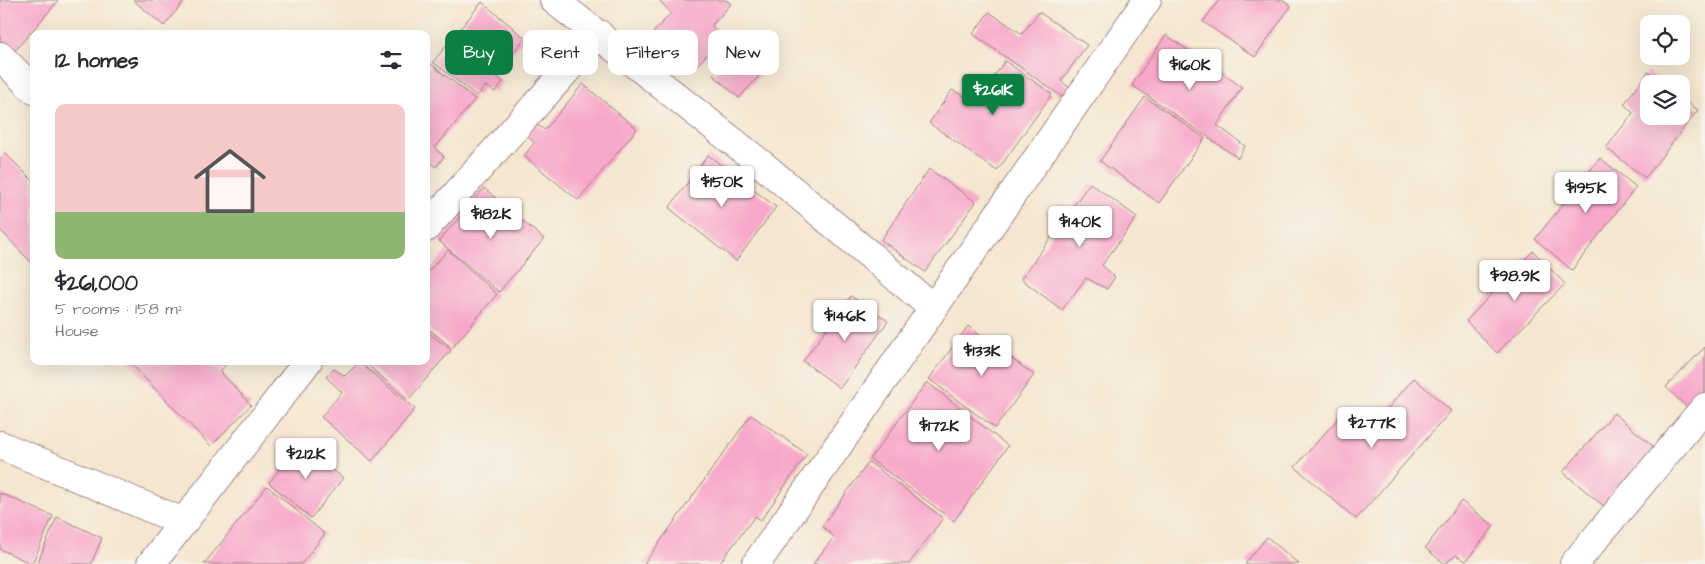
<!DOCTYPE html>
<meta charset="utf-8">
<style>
:root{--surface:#fff;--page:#f2f2f3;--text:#2b2b33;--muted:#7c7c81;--accent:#0b8043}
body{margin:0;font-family:"Architects Daughter",sans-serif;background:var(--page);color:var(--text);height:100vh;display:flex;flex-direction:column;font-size:19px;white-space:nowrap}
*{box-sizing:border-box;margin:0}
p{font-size:16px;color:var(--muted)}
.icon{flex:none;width:28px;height:28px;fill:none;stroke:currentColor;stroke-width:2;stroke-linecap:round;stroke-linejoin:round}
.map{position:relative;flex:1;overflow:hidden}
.side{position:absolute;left:30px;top:30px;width:400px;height:335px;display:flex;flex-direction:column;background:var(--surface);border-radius:10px;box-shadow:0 5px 20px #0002}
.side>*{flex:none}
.guide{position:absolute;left:445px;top:30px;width:475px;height:45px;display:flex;gap:10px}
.buttons{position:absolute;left:1640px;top:15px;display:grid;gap:10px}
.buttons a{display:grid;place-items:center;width:50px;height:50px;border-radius:10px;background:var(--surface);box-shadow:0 5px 20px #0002;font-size:25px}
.price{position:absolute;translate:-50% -42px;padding:0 11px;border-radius:5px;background:#fff;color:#222;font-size:16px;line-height:32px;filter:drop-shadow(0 1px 2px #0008)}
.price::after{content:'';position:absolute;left:50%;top:30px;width:15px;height:11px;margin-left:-8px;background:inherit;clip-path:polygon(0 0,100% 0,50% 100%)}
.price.current{background:var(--accent);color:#fff}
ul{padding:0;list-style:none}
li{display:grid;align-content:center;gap:10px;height:265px;padding:0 25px}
li span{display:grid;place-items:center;height:155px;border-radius:10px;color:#555}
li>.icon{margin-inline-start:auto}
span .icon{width:90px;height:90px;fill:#fffc;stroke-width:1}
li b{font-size:21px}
h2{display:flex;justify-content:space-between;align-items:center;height:60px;padding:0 25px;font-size:21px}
.pill{padding:0 18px;border-radius:10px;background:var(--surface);box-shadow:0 5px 20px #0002;font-size:18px;line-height:45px}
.pill.current{background:var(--accent);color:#fff}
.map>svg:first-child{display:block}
.building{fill:#f7a8ca}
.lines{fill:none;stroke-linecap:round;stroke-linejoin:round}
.minor-casing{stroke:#9f827e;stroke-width:30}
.minor{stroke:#fff;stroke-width:28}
</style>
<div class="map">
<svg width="1705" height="564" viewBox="0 0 1705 564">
<rect width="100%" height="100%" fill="#f7f3e8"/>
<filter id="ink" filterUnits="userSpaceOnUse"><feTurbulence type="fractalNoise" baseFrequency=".02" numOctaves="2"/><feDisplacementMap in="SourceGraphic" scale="10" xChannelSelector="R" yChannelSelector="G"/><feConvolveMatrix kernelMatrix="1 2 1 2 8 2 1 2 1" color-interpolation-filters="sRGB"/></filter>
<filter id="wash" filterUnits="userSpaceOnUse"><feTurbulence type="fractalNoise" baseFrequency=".0096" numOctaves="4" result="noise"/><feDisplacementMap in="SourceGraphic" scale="20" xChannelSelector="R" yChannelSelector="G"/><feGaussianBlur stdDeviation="1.12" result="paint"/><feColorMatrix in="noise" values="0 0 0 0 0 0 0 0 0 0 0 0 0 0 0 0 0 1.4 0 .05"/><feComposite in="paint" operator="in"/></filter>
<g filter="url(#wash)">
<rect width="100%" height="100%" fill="#f4e6d0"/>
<g id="blocks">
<path class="building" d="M0,0H57L58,1L14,52L0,40Z
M133,0H185L164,26Z
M659,0H726L731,4L712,25L722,40L691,71L653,33L671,13Z
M1219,0H1282L1291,6L1255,57L1203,22Z
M482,2L525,38L495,75L503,82L495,92L486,86L477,96L433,62Z
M989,12L1022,34L1039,12L1087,45L1061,81L1075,92L1068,101L973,34Z
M1166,35L1242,87L1217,125L1245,146L1238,158L1132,85Z
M744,42L769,65L739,98L713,75Z
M1005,61L1052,94L997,171L929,123L952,90L976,102Z
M431,64L475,99L435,148L444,157L436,167L426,159V70Z
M1648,72L1663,84H1649V116H1681V98L1698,110L1645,178L1606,148L1633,113L1624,104Z
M583,84L637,129L578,200L524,156L534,143L526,134L534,123L545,130Z
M1145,97L1205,138L1159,203L1100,161Z
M5,153L34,182V265L0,230V158Z
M708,155L776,207L736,261L669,208Z
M1600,158L1636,187L1572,270L1535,239Z
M929,169L976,202L925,272L881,240Z
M1090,183L1137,217L1102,265L1115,277L1107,289L1086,278L1062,310L1021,279Z
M484,188L544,239L499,292L439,241Z
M448,250L497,294L452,348L426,327V274Z
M1533,251L1565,284L1497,353L1466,321Z
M851,296L888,321L840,388L803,361Z
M968,326L1034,375L995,428L929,379Z
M426,331L451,350L408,400L363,361H426Z
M1705,347V406L1696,416L1666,387Z
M128,361H229L220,371L251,405L211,446Z
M359,362L415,409L372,461L321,417L342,392L326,377L334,369L345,376Z
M1414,378L1451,411L1356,519L1295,467L1339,417L1363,437Z
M927,382L1008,446L954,521L870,459Z
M1614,413L1675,465L1619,519L1563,472Z
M751,415L807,454L761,520L755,516L719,564H644Z
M299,443L343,478L311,518L269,483Z
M869,462L943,518L909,564H813L834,537L822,526Z
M267,486L325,534L301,564H204Z
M0,493L53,516L32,564L0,549Z
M1461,501L1494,526L1466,561L1456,555L1445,564L1425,548Z
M57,517L102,538L91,564H37Z
M1267,537L1299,564H1245Z"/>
</g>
</g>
<g filter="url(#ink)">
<use href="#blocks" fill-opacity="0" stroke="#9f827e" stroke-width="1"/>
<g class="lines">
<g class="minor-casing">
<path id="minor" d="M554,0L765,167L933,308
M0,56L34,90
M426,228L599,34
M0,445L183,522
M151,564L308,361
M756,564L1147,0
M1574,564L1705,407"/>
</g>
<use href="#minor" class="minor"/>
</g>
</g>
</svg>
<div class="buttons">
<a><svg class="icon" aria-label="locate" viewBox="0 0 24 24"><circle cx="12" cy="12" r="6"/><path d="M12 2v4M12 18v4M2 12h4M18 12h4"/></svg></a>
<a><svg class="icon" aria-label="layers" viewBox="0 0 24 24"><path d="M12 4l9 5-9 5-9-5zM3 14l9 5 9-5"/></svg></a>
</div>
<b class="price" style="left:1190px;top:91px">$160K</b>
<b class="price current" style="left:993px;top:116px">$261K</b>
<b class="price" style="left:722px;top:208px">$150K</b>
<b class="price" style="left:1586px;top:214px">$195K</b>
<b class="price" style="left:491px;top:240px">$182K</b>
<b class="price" style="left:1080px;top:248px">$140K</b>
<b class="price" style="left:1515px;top:302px">$98.9K</b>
<b class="price" style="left:845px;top:342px">$146K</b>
<b class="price" style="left:982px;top:377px">$133K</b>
<b class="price" style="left:1372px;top:449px">$277K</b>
<b class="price" style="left:939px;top:452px">$172K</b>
<b class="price" style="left:306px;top:480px">$212K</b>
<div class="guide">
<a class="pill current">Buy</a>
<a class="pill">Rent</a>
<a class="pill">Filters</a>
<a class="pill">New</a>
</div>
<section class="side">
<h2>12 homes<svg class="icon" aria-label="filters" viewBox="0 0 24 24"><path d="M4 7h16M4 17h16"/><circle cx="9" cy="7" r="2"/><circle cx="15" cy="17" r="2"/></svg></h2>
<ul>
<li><span style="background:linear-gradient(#f6c9c9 70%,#8fb573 0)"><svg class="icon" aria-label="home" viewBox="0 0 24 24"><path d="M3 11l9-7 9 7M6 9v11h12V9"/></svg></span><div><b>$261,000</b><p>5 rooms · 158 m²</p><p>House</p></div></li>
</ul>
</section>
</div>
